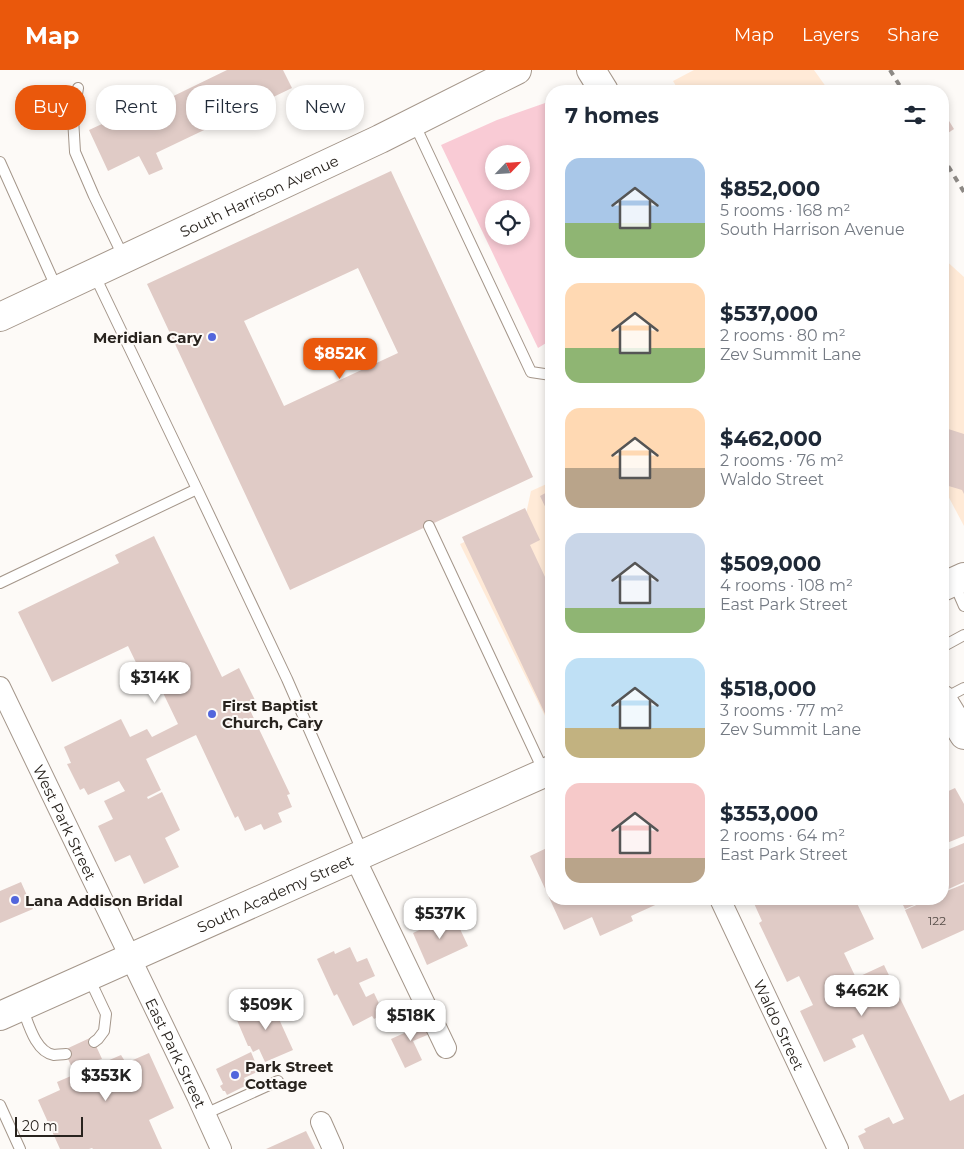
<!DOCTYPE html>
<meta charset="utf-8">
<style>
:root{--surface:#fff;--page:#f6f6f7;--text:#1f2937;--muted:#747a83;--accent:#ea580c}
body{margin:0;font-family:Montserrat,sans-serif;background:var(--page);color:var(--text);height:100vh;display:flex;flex-direction:column;font-size:19px;white-space:nowrap}
*{box-sizing:border-box;margin:0}
p{font-size:16px;color:var(--muted)}
.icon{flex:none;width:28px;height:28px;fill:none;stroke:currentColor;stroke-width:2;stroke-linecap:round;stroke-linejoin:round}
.map{position:relative;flex:1;overflow:hidden}
.panel{position:absolute;left:545px;top:15px;width:404px;height:820px;display:flex;flex-direction:column;background:var(--surface);border-radius:20px;box-shadow:0 2px 8px #0003}
.panel>*{flex:none}
.guide{position:absolute;left:15px;top:15px;width:455px;height:45px;display:flex;gap:10px}
.needle{width:32px;rotate:65deg}
.tools{position:absolute;left:485px;top:75px;display:grid;gap:10px}
.tools a{display:grid;place-items:center;width:45px;height:45px;border-radius:50%;background:var(--surface);box-shadow:0 2px 8px #0003;font-size:25px}
.scale{position:absolute;left:15px;bottom:12px;width:68px;box-sizing:border-box;padding-left:5px;border:2px solid #28231e;border-top:0;font-size:14px;line-height:18px;white-space:nowrap;color:#28231e;-webkit-text-stroke:4px #fdfaf7;paint-order:stroke}
.price{position:absolute;translate:-50% -42px;padding:0 11px;border-radius:10px;background:#fff;color:#222;font-size:16px;line-height:32px;filter:drop-shadow(0 1px 2px #0008)}
.price::after{content:'';position:absolute;left:50%;top:30px;width:15px;height:11px;margin-left:-8px;background:inherit;clip-path:polygon(0 0,100% 0,50% 100%)}
.price.active{background:var(--accent);color:#fff}
ul{padding:0;list-style:none}
li{display:flex;align-items:center;gap:15px;height:125px;padding:0 20px}
li span{display:grid;place-items:center;flex:none;width:140px;height:100px;border-radius:15px;color:#555}
li>.icon{margin-inline-start:auto}
span .icon{width:60px;height:60px;fill:#fffc;stroke-width:1}
li b{font-size:21px}
h2{display:flex;justify-content:space-between;align-items:center;height:60px;padding:0 20px;font-size:21px}
.pill{padding:0 18px;border-radius:20px;background:var(--surface);box-shadow:0 2px 8px #0003;font-size:18px;line-height:45px}
.pill.active{background:var(--accent);color:#fff}
header{display:flex;align-items:center;gap:30px;box-sizing:border-box;height:70px;padding:0 25px;background:var(--accent);color:#fff}
header strong{font-size:24px}
nav{display:flex;gap:28px;margin-inline-start:auto;font-size:18px}
.map>svg:first-child{display:block}
.built{fill:#ffead7}
.green{fill:#f9cbd5;fill-rule:evenodd}
.building{fill:#e0cbc6;fill-rule:evenodd}
.lines{fill:none;stroke-linecap:round;stroke-linejoin:round}
.lane-casing{stroke:#a4968a;stroke-width:12}
.street-casing{stroke:#a4968a;stroke-width:22}
.secondary-casing{stroke:#a4968a;stroke-width:30}
.lane{stroke:#fff;stroke-width:10}
.street{stroke:#fff;stroke-width:20}
.secondary{stroke:#fff;stroke-width:28}
.rail{stroke:#8d8985;stroke-width:4;stroke-dasharray:6 6;stroke-linecap:butt}
.poi-dot{fill:#5266dc;stroke:#fdfaf7;stroke-width:2}
.labels{text-anchor:middle;dominant-baseline:central;stroke-width:4;stroke-linejoin:round;paint-order:stroke}
.number-label{font-size:12px;fill:#564d48}
.street-label{font-size:15px;fill:#28231e;stroke:#fdfaf7}
.poi-label{font-size:15px;font-weight:bold;fill:#28231e;stroke:#fdfaf7;text-anchor:start}
</style>
<header>
<strong>Map</strong>
<nav><a>Map</a><a>Layers</a><a>Share</a></nav>
</header>
<div class="map">
<svg width="964" height="1079" viewBox="0 0 964 1079">
<rect width="100%" height="100%" fill="#fdfaf7"/>
<path class="built" d="M694,0H814L829,21H679L673,11Z
M942,187L964,207V456L946,422L943,421Z
M551,412V658L460,474L526,444L531,421Z"/>
<path class="green" d="M548,32L551,33V270L538,278L441,75L497,50ZM494,84H521V111H494ZM494,139H521V166H494Z"/>
<path class="building" d="M227,0H283L292,18L156,83L163,99L149,105L139,86L108,101L89,60L115,48L118,53Z
M946,46L954,59L948,63L942,53V48Z
M391,101L533,407L290,520L147,214ZM358,198L398,283L284,336L244,251Z
M942,357L964,364V424L962,420L942,414Z
M551,420V449L540,426Z
M525,438L540,470L530,475L546,509L549,508L551,514V646L547,648L462,467Z
M154,466L222,607L239,598L257,634L249,638L290,724L287,725L292,737L278,743L282,752L264,760L261,754L245,761L238,746L235,748L196,665L146,689L161,720L147,727L148,729L162,722L180,760L165,768L179,797L144,814L130,785L115,792L98,756L113,749L104,731L125,721L119,711L88,725L84,718L80,720L67,694L71,693L64,677L121,649L130,667L147,659L152,667L178,654L153,602L143,607L128,576L52,612L18,542L119,493L115,485Z
M955,718L964,734V766L942,775V724Z
M964,773V812L942,822V782Z
M551,776V829H663L664,831L631,846L633,851L600,866L592,847L564,860L530,786Z
M21,812L33,839L0,853V821Z
M964,814V860L922,879L905,840L930,829H942V823Z
M752,829H855L874,869L844,883L856,908L884,895L950,1031L964,1024V1079H864L858,1066L866,1062L864,1059L889,1047L893,1054L904,1049L863,964L852,969L856,977L824,992L800,941L813,935L799,906L787,912L759,853L762,851Z
M900,829H928L905,839Z
M453,844L468,876L427,895L413,863Z
M350,877L357,892L367,888L375,906L359,913L366,927L374,923L384,944L374,949L372,946L353,956L337,924L334,926L317,889L334,881L335,884Z
M281,930L288,945L279,949L293,980L265,992L259,979L253,982L250,976H248L236,948L273,932L274,933Z
M424,946L432,963L413,971L422,990L405,998L391,969L413,959L410,953Z
M92,967L102,989L98,990L100,994L121,985L126,993L149,983L174,1038L149,1050L162,1079H93L92,1078L89,1079H60L38,1030L60,1020L57,1012L78,1003L77,1001L74,1002L64,980Z
M251,982L259,1001L244,1008L247,1015L227,1025L225,1021H223L220,1016L223,1014L216,999Z
M306,1061L315,1079H266Z"/>
<g class="lines">
<g class="lane-casing">
<path id="lane" d="M78,18L73,48L75,82L94,126L124,188
M414,53L531,302L551,305
M0,92L57,219
M94,204L197,419
M429,456L544,702
M0,513L197,419L287,609L363,783
M954,513L964,536
M942,577L964,565
M943,629L964,618
M89,908L106,944L104,961L98,969L94,972
M22,937C28,952 35,982 54,985C57,985 62,984 66,984
M0,1035L20,1079
M205,1044L278,1011"/>
</g>
<g class="street-casing">
<g id="street">
<path id="s1" d="M0,617L197,1026L221,1079"/>
<path d="M355,788L446,978"/>
<path id="s2" d="M720,829L838,1079"/>
<path d="M321,1052L333,1079"/>
</g>
</g>
<g class="secondary-casing">
<g id="secondary">
<path d="M591,0L604,21"/>
<path id="s3" d="M0,247L380,69L517,0"/>
<path d="M942,517L964,507"/>
<path d="M942,629L964,665"/>
<path id="s4" d="M0,946L551,700"/>
</g>
</g>
<use href="#lane" class="lane"/>
<use href="#street" class="street"/>
<use href="#secondary" class="secondary"/>
<path class="rail" d="M890,0L903,21
M942,86L964,122"/>
</g>
<g class="poi-dot">
<circle cx="212" cy="267" r="5"/>
<circle cx="212" cy="644" r="5"/>
<circle cx="15" cy="830" r="5"/>
<circle cx="235" cy="1005" r="5"/>
</g>
<g class="labels">
<g class="number-label">
<text x="937" y="850">122</text>
</g>
<g class="street-label">
<text stroke="none"><textPath href="#s3" startOffset="286">South Harrison Avenue</textPath></text>
<text stroke="none"><textPath href="#s1" startOffset="150">West Park Street</textPath></text>
<text stroke="none"><textPath href="#s4" startOffset="301">South Academy Street</textPath></text>
<text stroke="none"><textPath href="#s2" startOffset="139">Waldo Street</textPath></text>
<text stroke="none"><textPath href="#s1" startOffset="406">East Park Street</textPath></text>
</g>
<g class="poi-label">
<text x="202" y="267" text-anchor="end">Meridian Cary</text>
<text x="222" y="635">First Baptist<tspan x="222" dy="17">Church, Cary</tspan></text>
<text x="25" y="830">Lana Addison Bridal</text>
<text x="245" y="996">Park Street<tspan x="245" dy="17">Cottage</tspan></text>
</g>
</g>
</svg>
<div class="tools">
<a><svg class="needle" viewBox="-14 -14 28 28"><path d="M0-13l5 13h-10z" fill="#e53935"/><path d="M0 13l5-13h-10z" fill="#747a83"/></svg></a>
<a><svg class="icon" aria-label="locate" viewBox="0 0 24 24"><circle cx="12" cy="12" r="6"/><path d="M12 2v4M12 18v4M2 12h4M18 12h4"/></svg></a>
</div>
<div class="scale">20 m</div>
<b class="price active" style="left:340px;top:310px">$852K</b>
<b class="price" style="left:155px;top:634px">$314K</b>
<b class="price" style="left:440px;top:870px">$537K</b>
<b class="price" style="left:862px;top:947px">$462K</b>
<b class="price" style="left:266px;top:961px">$509K</b>
<b class="price" style="left:411px;top:972px">$518K</b>
<b class="price" style="left:106px;top:1032px">$353K</b>
<div class="guide">
<a class="pill active">Buy</a>
<a class="pill">Rent</a>
<a class="pill">Filters</a>
<a class="pill">New</a>
</div>
<section class="panel">
<h2>7 homes<svg class="icon" aria-label="filters" viewBox="0 0 24 24"><path d="M4 7h16M4 17h16"/><circle cx="9" cy="7" r="2"/><circle cx="15" cy="17" r="2"/></svg></h2>
<ul>
<li><span style="background:linear-gradient(#a9c7e8 65%,#8fb573 0)"><svg class="icon" aria-label="home" viewBox="0 0 24 24"><path d="M3 11l9-7 9 7M6 9v11h12V9"/></svg></span><div><b>$852,000</b><p>5 rooms · 168 m²</p><p>South Harrison Avenue</p></div></li>
<li><span style="background:linear-gradient(#ffd9b3 65%,#8fb573 0)"><svg class="icon" aria-label="home" viewBox="0 0 24 24"><path d="M3 11l9-7 9 7M6 9v11h12V9"/></svg></span><div><b>$537,000</b><p>2 rooms · 80 m²</p><p>Zev Summit Lane</p></div></li>
<li><span style="background:linear-gradient(#ffd9b3 60%,#b9a48a 0)"><svg class="icon" aria-label="home" viewBox="0 0 24 24"><path d="M3 11l9-7 9 7M6 9v11h12V9"/></svg></span><div><b>$462,000</b><p>2 rooms · 76 m²</p><p>Waldo Street</p></div></li>
<li><span style="background:linear-gradient(#c9d6e8 75%,#8fb573 0)"><svg class="icon" aria-label="home" viewBox="0 0 24 24"><path d="M3 11l9-7 9 7M6 9v11h12V9"/></svg></span><div><b>$509,000</b><p>4 rooms · 108 m²</p><p>East Park Street</p></div></li>
<li><span style="background:linear-gradient(#bfe0f5 70%,#c2b280 0)"><svg class="icon" aria-label="home" viewBox="0 0 24 24"><path d="M3 11l9-7 9 7M6 9v11h12V9"/></svg></span><div><b>$518,000</b><p>3 rooms · 77 m²</p><p>Zev Summit Lane</p></div></li>
<li><span style="background:linear-gradient(#f6c9c9 75%,#b9a48a 0)"><svg class="icon" aria-label="home" viewBox="0 0 24 24"><path d="M3 11l9-7 9 7M6 9v11h12V9"/></svg></span><div><b>$353,000</b><p>2 rooms · 64 m²</p><p>East Park Street</p></div></li>
</ul>
</section>
</div>
